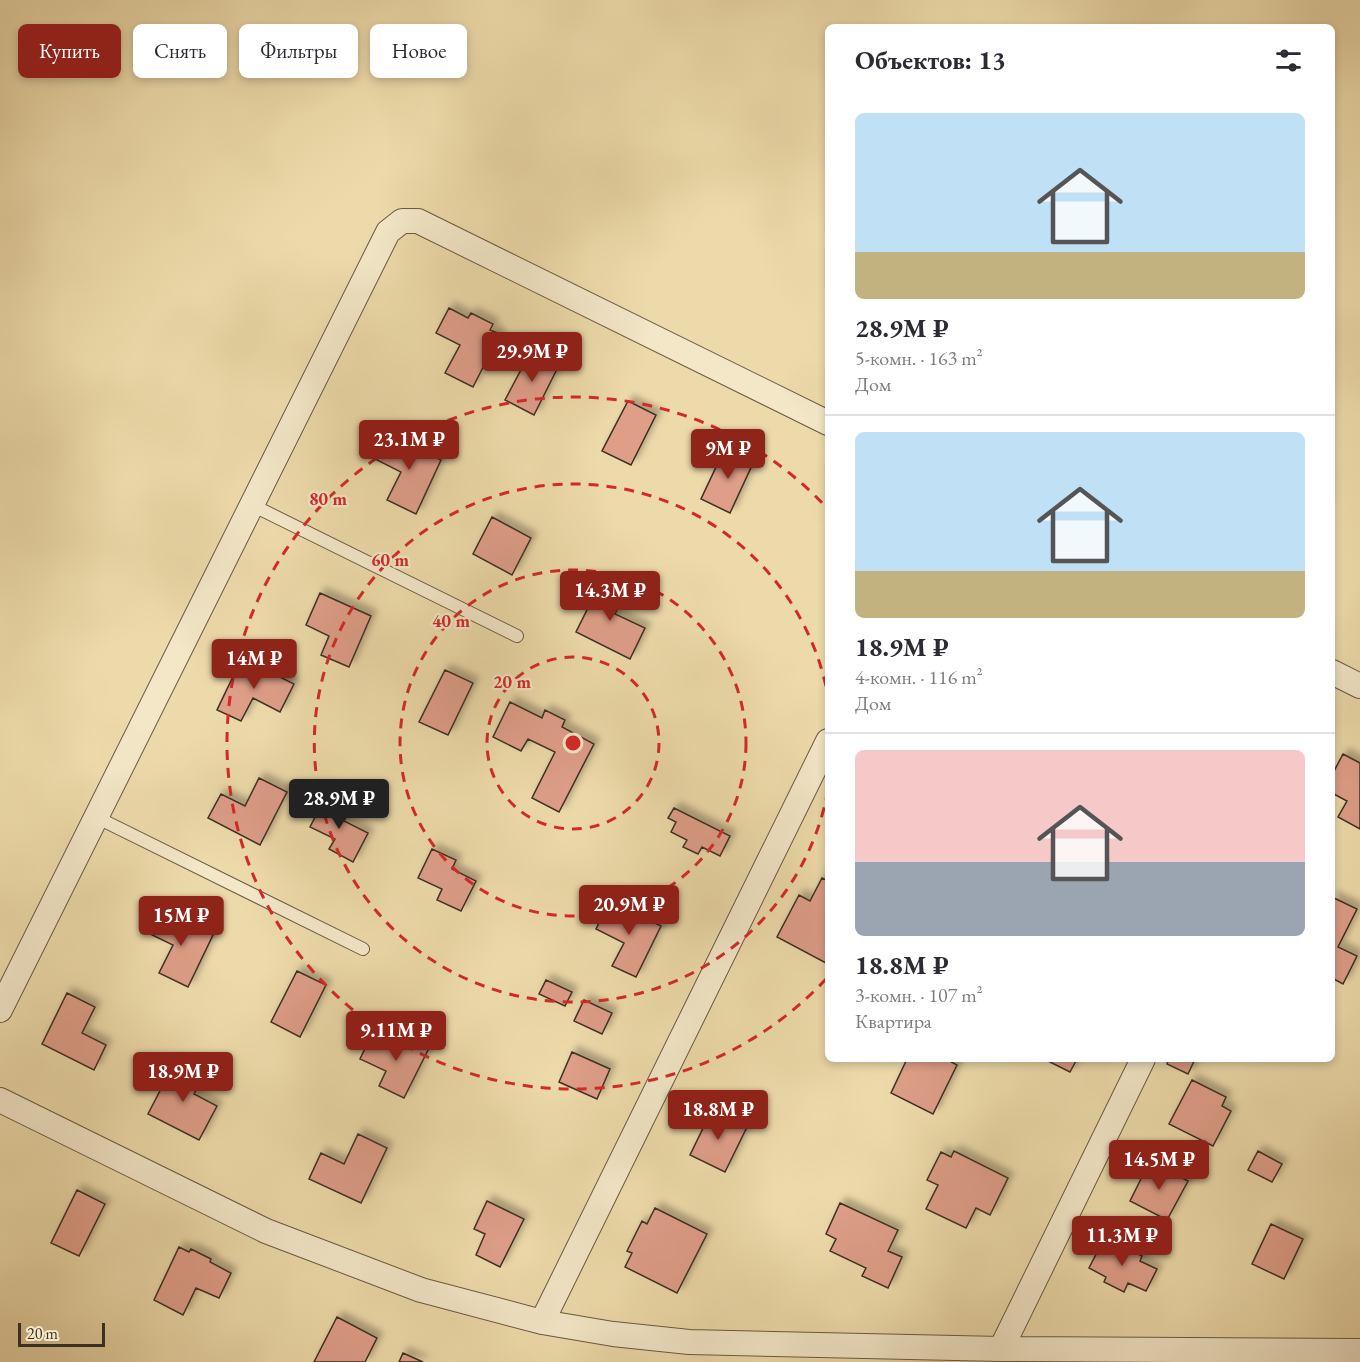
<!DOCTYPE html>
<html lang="ru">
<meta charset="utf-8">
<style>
:root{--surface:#fff;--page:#f2f2f3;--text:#2b2b33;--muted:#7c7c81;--line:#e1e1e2;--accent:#8f2418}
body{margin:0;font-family:"EB Garamond",serif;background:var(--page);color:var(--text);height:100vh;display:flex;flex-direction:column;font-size:22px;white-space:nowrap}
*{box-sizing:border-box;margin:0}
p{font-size:20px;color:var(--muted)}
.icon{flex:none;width:33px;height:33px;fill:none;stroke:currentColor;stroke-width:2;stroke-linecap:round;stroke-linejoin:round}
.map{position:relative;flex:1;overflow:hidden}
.details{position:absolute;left:825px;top:24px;width:510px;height:1038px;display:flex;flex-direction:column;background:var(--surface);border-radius:9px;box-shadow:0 3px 9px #0003}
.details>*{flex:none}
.hud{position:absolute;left:18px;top:24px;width:570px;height:54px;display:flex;gap:12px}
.scale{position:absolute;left:18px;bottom:15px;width:87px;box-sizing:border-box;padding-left:6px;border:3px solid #3d3021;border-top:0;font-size:16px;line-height:21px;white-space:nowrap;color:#3d3021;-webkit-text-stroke:4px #f3e7c8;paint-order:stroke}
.price{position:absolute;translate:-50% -51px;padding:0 14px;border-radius:6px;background:var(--accent);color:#fff;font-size:20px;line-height:39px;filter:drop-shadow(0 2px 3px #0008)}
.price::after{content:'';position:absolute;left:50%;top:36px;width:18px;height:14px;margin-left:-9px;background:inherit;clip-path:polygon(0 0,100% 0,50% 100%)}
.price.active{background:#222;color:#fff}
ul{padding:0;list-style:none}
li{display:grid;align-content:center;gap:12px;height:318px;padding:0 30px}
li+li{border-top:2px solid var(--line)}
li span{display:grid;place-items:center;height:186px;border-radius:9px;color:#555}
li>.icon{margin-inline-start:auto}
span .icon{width:108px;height:108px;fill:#fffc;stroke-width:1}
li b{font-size:26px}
h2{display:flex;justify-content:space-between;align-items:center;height:72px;padding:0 30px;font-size:26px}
.tag{padding:0 21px;border-radius:9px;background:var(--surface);box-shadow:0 3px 9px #0003;font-size:21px;line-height:54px}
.tag.active{background:var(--accent);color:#fff}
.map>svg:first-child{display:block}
.building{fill:#de9e88;stroke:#3d3021;stroke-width:1.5;filter:url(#shadow)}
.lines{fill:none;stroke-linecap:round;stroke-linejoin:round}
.service-casing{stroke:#695a43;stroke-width:14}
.minor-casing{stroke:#695a43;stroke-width:26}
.service{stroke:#f3e7c8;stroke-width:12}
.minor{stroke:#f3e7c8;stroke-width:24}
.ring{fill:none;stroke:#d62828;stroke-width:3;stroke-dasharray:10 8}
.centre{fill:#d62828;stroke:#f3e7c8;stroke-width:3}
.ring-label{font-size:18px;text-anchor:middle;font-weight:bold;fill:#d62828;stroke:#f3e7c8;stroke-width:4.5;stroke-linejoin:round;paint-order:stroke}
</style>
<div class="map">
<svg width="1360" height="1362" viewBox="0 0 1360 1362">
<defs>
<filter id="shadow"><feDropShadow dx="5.5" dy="-5.5" stdDeviation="3" flood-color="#0004"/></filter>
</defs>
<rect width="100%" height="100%" fill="#eddaaa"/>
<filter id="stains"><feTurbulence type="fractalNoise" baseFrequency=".00333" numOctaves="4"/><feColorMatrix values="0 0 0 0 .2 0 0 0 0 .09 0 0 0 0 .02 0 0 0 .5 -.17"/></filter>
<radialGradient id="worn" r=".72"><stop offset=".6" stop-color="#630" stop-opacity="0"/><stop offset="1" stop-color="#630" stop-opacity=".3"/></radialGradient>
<path class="building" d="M449,308L468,318L471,313L493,324L490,330L500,334L473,387L445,373L460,345L436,333Z
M531,351L559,365L534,415L505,400Z
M628,401L656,415L631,465L602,451Z
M389,435L409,445L412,439L434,450L431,455L441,460L416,514L387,500L401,472L377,460Z
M725,448L754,461L730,513L701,499Z
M492,517L531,538L512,575L473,554Z
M602,580L626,593L615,614L645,628L630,659L576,632Z
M320,593L371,616L349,667L321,655L329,636L306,625Z
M242,658L294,684L280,712L253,698L241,721L217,710Z
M445,670L473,683L448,735L419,722Z
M510,702L542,718L545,710L565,720L562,727L594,744L559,812L532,798L555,752L528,739L521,751L493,737Z
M1343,754L1360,763V829L1338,817L1347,801L1332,793V775Z
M259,778L287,792L260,845L208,818L221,794L245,806Z
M325,798L350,810L344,821L368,833L353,862L329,849L335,839L310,827Z
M674,808L730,836L720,856L702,847L698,854L683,847L687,840L671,832L676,822L668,818Z
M432,849L456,860L452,869L476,881L461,911L437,900L442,889L418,878Z
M822,878L828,881V960L826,963L777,937L799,895L810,901Z
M1332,897L1357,909L1338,947L1357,956L1343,984L1332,978Z
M610,901L661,926L636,977L612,966L624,943L596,929Z
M162,910L213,935L188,987L159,973L173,945L150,934Z
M297,971L326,985L300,1037L271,1022Z
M546,980L572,992L565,1006L539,994Z
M67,993L95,1007L82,1033L106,1045L94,1070L42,1044Z
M584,1000L612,1013L602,1034L574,1021Z
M372,1034L398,1047L404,1035L429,1048L404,1098L379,1086L386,1071L360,1059Z
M572,1052L610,1069L597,1099L559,1082Z
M907,1059H946L957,1065L933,1114L891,1093Z
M1044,1059H1077L1070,1072Z
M1169,1059H1195L1188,1074L1167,1064Z
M175,1062L203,1077L194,1094L217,1106L199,1140L148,1114Z
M1192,1080L1226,1097L1222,1106L1231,1111L1213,1146L1169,1124Z
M712,1110L747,1127L725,1172L690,1155Z
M358,1134L387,1148L361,1203L309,1179L321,1153L344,1164Z
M954,1151L1008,1178L990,1215L976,1208L966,1228L926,1209L938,1185L927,1180L941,1152L951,1157Z
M1258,1151L1282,1164L1272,1182L1248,1170Z
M1150,1161L1188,1181L1167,1220L1130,1201Z
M77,1190L105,1204L79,1256L51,1243Z
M487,1201L524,1219L500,1267L476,1255L485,1234L474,1229Z
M840,1203L898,1230L888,1251L902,1257L888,1288L862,1276L866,1268L830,1251L836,1239L826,1234Z
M655,1208L707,1234L677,1293L625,1267L632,1253L627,1251L642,1221L647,1224Z
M1271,1224L1303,1239L1284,1279L1252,1264Z
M1105,1237L1142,1256L1140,1261L1157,1269L1146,1291L1128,1283L1124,1292L1104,1282L1106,1277L1089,1268Z
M179,1247L189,1252L191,1249L211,1259L210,1262L231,1273L219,1298L196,1288L183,1315L154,1300Z
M337,1317L377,1338L365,1362H314Z
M403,1353L423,1362H399Z"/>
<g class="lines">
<g class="service-casing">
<path id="service" d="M252,505L517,636
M96,817L363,949"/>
</g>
<g class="minor-casing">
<path id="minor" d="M1332,672L1360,686
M0,1010L388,232L402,221H418L828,423
M0,1100L266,1231L421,1290L542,1322L613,1334L689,1342L1001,1349L1360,1351
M542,1322L828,741
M1001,1349L1143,1059"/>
</g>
<use href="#service" class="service"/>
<use href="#minor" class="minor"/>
</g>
<g class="ring">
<circle cx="573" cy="743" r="86"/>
<circle cx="573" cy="743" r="173"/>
<path d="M828 790A259 259 0 1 1 828 696"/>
<path d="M826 979A346 346 0 1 1 826 507"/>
</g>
<circle cx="573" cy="743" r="9" class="centre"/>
<g class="ring-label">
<text x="328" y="505">80 m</text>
<text x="390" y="566">60 m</text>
<text x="451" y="627">40 m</text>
<text x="512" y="688">20 m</text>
</g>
<rect width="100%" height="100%" filter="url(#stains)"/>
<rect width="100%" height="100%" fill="url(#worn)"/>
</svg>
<div class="scale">20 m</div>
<b class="price" style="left:532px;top:383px">29.9M ₽</b>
<b class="price" style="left:409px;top:471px">23.1M ₽</b>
<b class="price" style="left:728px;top:480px">9M ₽</b>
<b class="price" style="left:610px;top:622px">14.3M ₽</b>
<b class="price" style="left:254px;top:690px">14M ₽</b>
<b class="price active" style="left:339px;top:830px">28.9M ₽</b>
<b class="price" style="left:629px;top:936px">20.9M ₽</b>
<b class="price" style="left:181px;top:947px">15M ₽</b>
<b class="price" style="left:396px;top:1062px">9.11M ₽</b>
<b class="price" style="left:183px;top:1103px">18.9M ₽</b>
<b class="price" style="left:718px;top:1141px">18.8M ₽</b>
<b class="price" style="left:1159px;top:1191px">14.5M ₽</b>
<b class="price" style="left:1122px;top:1267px">11.3M ₽</b>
<div class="hud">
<a class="tag active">Купить</a>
<a class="tag">Снять</a>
<a class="tag">Фильтры</a>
<a class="tag">Новое</a>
</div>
<section class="details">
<h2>Объектов: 13<svg class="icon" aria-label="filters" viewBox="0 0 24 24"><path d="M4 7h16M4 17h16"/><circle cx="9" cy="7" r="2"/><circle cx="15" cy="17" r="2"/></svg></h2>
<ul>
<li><span style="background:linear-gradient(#bfe0f5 75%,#c2b280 0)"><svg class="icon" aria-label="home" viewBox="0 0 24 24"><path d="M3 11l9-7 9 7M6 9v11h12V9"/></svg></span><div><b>28.9M ₽</b><p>5-комн. · 163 m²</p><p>Дом</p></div></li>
<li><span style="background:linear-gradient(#bfe0f5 75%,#c2b280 0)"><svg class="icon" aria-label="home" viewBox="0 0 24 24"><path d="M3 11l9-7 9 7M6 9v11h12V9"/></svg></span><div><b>18.9M ₽</b><p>4-комн. · 116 m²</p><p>Дом</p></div></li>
<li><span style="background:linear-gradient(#f6c9c9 60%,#9aa5b1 0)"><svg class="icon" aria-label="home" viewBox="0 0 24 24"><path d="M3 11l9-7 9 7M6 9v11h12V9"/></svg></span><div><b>18.8M ₽</b><p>3-комн. · 107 m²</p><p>Квартира</p></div></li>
</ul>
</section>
</div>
